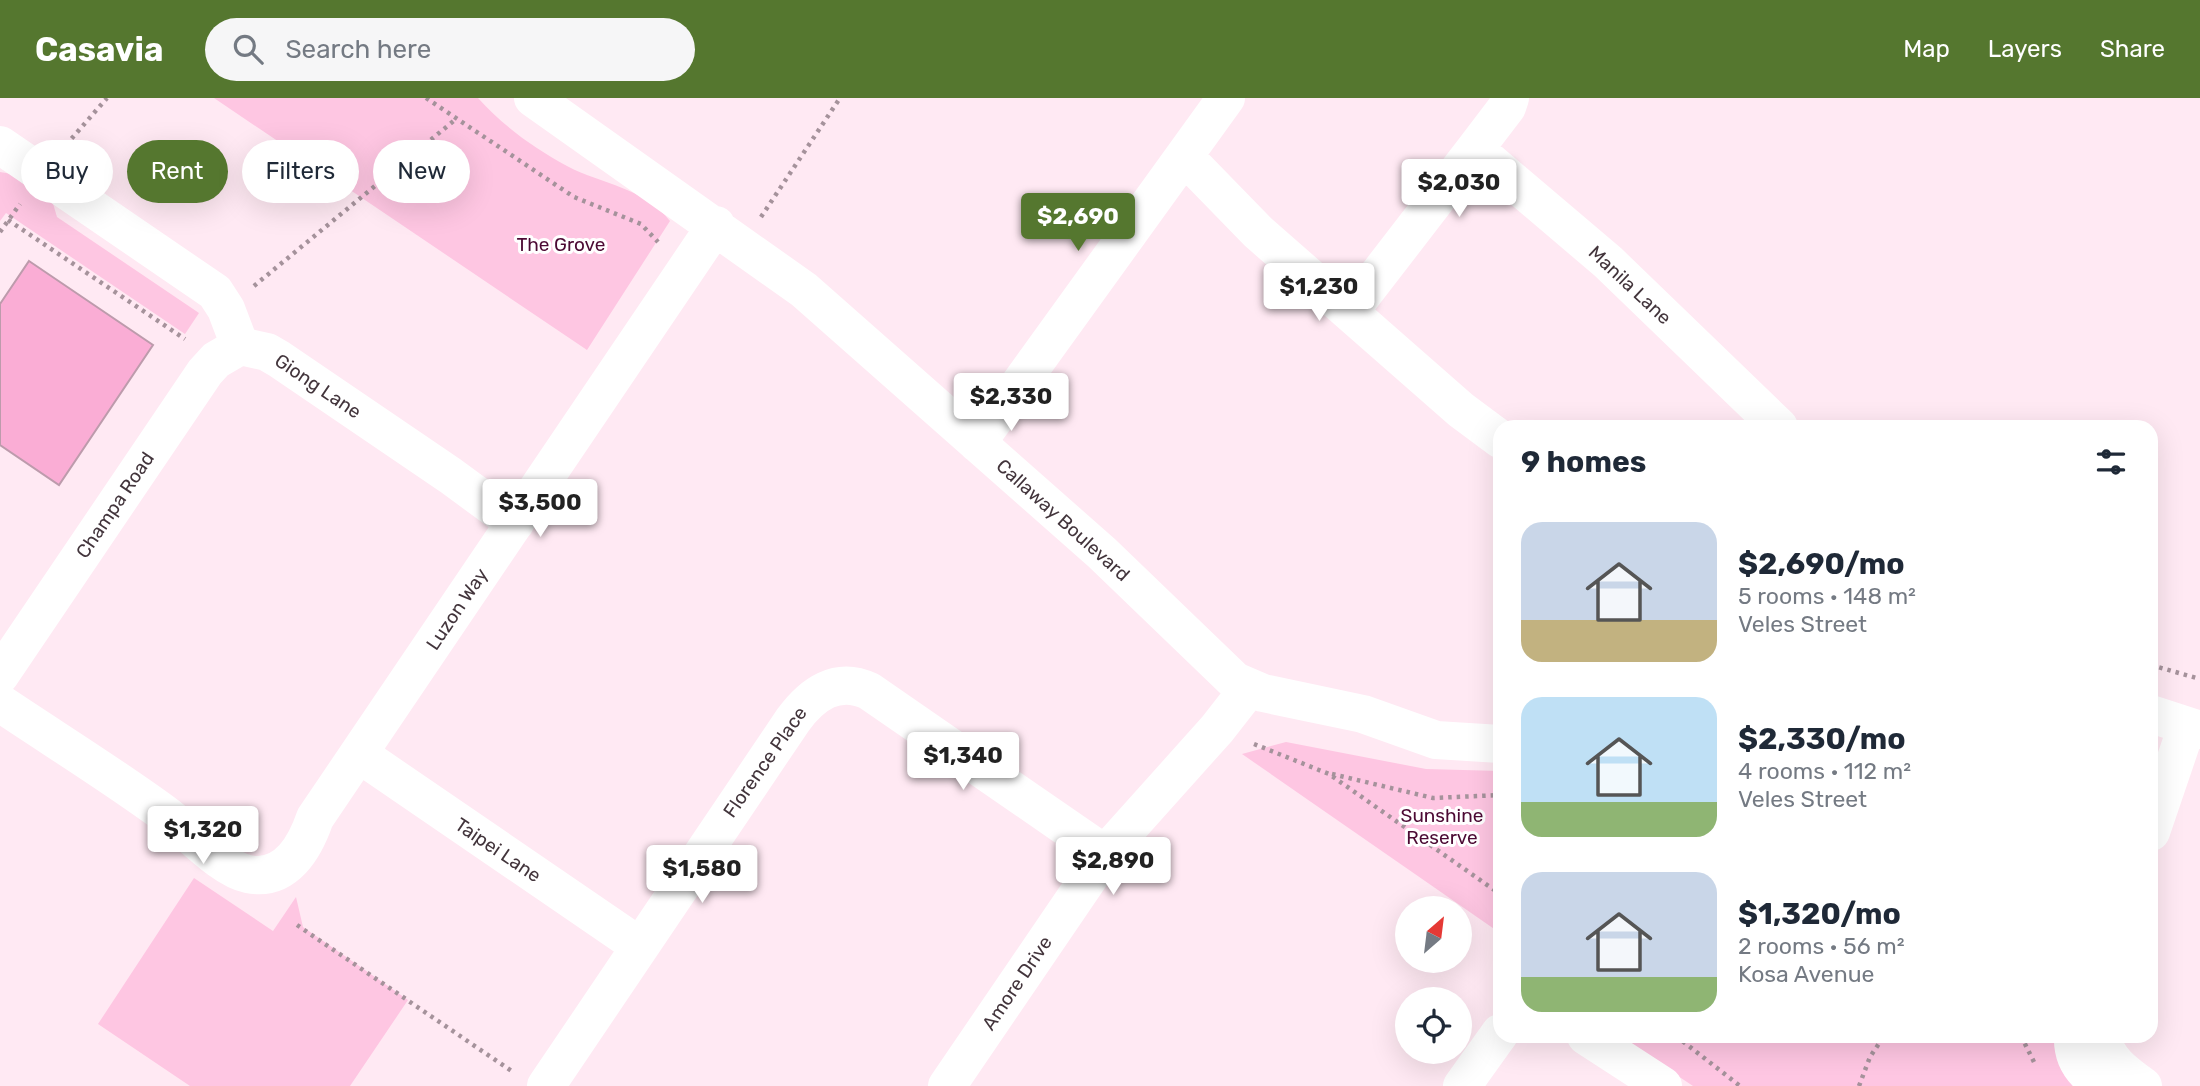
<!DOCTYPE html>
<meta charset="utf-8">
<style>
:root{--surface:#fff;--page:#f6f6f7;--text:#1f2937;--muted:#747a83;--accent:#55772f}
body{margin:0;font-family:Rubik,sans-serif;background:var(--page);color:var(--text);height:100vh;display:flex;flex-direction:column;font-size:26px;white-space:nowrap}
*{box-sizing:border-box;margin:0}
p{font-size:23px;color:var(--muted)}
.icon{flex:none;width:38px;height:38px;fill:none;stroke:currentColor;stroke-width:2;stroke-linecap:round;stroke-linejoin:round}
.map{position:relative;flex:1;overflow:hidden}
.panel{position:absolute;left:1493px;top:322px;width:665px;height:623px;display:flex;flex-direction:column;background:var(--surface);border-radius:21px;box-shadow:0 7px 28px #0002}
.panel>*{flex:none}
.top-card{position:absolute;left:21px;top:42px;width:665px;height:63px;display:flex;gap:14px}
.needle{width:46px;rotate:28deg}
.controls{position:absolute;left:1395px;top:798px;display:grid;gap:14px}
.controls a{display:grid;place-items:center;width:77px;height:77px;border-radius:50%;background:var(--surface);box-shadow:0 7px 28px #0002;font-size:35px}
.price{position:absolute;translate:-50% -60px;padding:0 16px;border-radius:7px;background:#fff;color:#222;font-size:23px;line-height:46px;filter:drop-shadow(0 2px 4px #0008)}
.price::after{content:'';position:absolute;left:50%;top:42px;width:21px;height:16px;margin-left:-10px;background:inherit;clip-path:polygon(0 0,100% 0,50% 100%)}
.price.on{background:var(--accent);color:#fff}
ul{padding:0;list-style:none}
li{display:flex;align-items:center;gap:21px;height:175px;padding:0 28px}
li span{display:grid;place-items:center;flex:none;width:196px;height:140px;border-radius:21px;color:#555}
li>.icon{margin-inline-start:auto}
span .icon{width:84px;height:84px;fill:#fffc;stroke-width:1}
li b{font-size:30px}
h2{display:flex;justify-content:space-between;align-items:center;height:84px;padding:0 28px;font-size:30px}
.tag{padding:0 24px;border-radius:32px;background:var(--surface);box-shadow:0 7px 28px #0002;font-size:24px;line-height:63px}
.tag.on{background:var(--accent);color:#fff}
header{display:flex;align-items:center;gap:42px;box-sizing:border-box;height:98px;padding:0 35px;background:var(--accent);color:#fff}
header strong{font-size:33px}
nav{display:flex;gap:38px;margin-inline-start:auto;font-size:24px}
.search{width:490px;height:63px;background:var(--page);display:flex;align-items:center;gap:18px;box-sizing:border-box;padding:0 24px;border-radius:38px;color:var(--muted);font-size:26px}
.map>svg:first-child{display:block}
.green{fill:#fec6e2}
.building{fill:#faadd5;stroke:#bd9bac;stroke-width:2}
.lines{fill:none;stroke-linecap:round;stroke-linejoin:round}
.path{stroke:#a5929b;stroke-width:4.5;stroke-dasharray:3.5 5;stroke-linecap:butt}
.minor{stroke:#fff;stroke-width:38}
.labels{text-anchor:middle;dominant-baseline:central;stroke-width:6;stroke-linejoin:round;paint-order:stroke}
.park-label{font-size:19px;fill:#4c0a34;stroke:#fff}
.street-label{font-size:19px;fill:#43353c;stroke:#fff}
</style>
<header>
<strong>Casavia</strong>
<div class="search"><svg class="icon" aria-label="search" viewBox="0 0 24 24"><circle cx="10" cy="10" r="6"/><path d="M15 15l6 6"/></svg>Search here</div>
<nav><a>Map</a><a>Layers</a><a>Share</a></nav>
</header>
<div class="map">
<svg width="2200" height="988" viewBox="0 0 2200 988">
<rect width="100%" height="100%" fill="#ffe9f3"/>
<path class="green" d="M214,0H478C503,28 534,50 567,68C603,87 644,89 670,123L587,252Z
M0,74L12,76L52,102L57,119L199,215L185,236L6,115L0,123Z
M1286,644L1426,671L1500,673V835L1242,656Z
M194,780L273,833L296,799L303,829L408,902L350,988H190L98,926Z
M1618,938H2063L2083,988H1693Z"/>
<path class="building" d="M29,163L153,247L59,387L0,347V206Z"/>
<g class="lines">
<path class="path" d="M426,0L574,99L641,126L658,144
M66,47L107,0
M761,119L840,0
M8,122L185,241
M0,134L20,106
M254,188L456,21
M2151,567L2200,581
M1254,646L1329,676L1500,796
M1332,676L1433,700L1500,697
M297,827L513,974
M1500,884V890
M1676,938L1740,988
M2021,938L2036,968
M1859,988L1870,959L1884,938"/>
<path class="minor" d="M533,0L804,192L1102,455L1235,583L1263,595L1363,616L1436,642L1500,646
M0,47L215,194L226,211L240,248L267,254L279,261L451,378L515,425
M1475,51L1608,164L1779,329
M1184,58L1258,134L1461,312L1500,341
M1351,212L1475,51L1507,9L1510,0
M977,345L1226,0
M0,577L205,274L216,262L240,248
M0,605C55,642 112,677 165,716C187,732 222,771 248,776C286,784 305,749 315,720L716,127
M2151,616L2200,632
M359,656L638,847
M2151,734L2187,628
M1586,938L1663,988
M2073,938C2072,962 2084,977 2105,988
M2101,938C2107,962 2123,974 2143,988
M546,988L793,622C812,596 837,578 869,593L1105,756
M947,988L1105,756L1217,631L1249,590
M1462,988L1500,935"/>
</g>
<g class="labels">
<g class="park-label">
<text x="561" y="146">The Grove</text>
<text x="1442" y="717">Sunshine<tspan x="1442" dy="22">Reserve</tspan></text>
</g>
<g class="street-label">
<text transform="translate(1630 187) rotate(43)">Manila Lane</text>
<text transform="translate(318 288) rotate(34)">Giong Lane</text>
<text transform="translate(115 407) rotate(-56)">Champa Road</text>
<text transform="translate(1063 422) rotate(42)">Callaway Boulevard</text>
<text transform="translate(457 511) rotate(-56)">Luzon Way</text>
<text transform="translate(765 664) rotate(-55)">Florence Place</text>
<text transform="translate(498 752) rotate(34)">Taipei Lane</text>
<text transform="translate(1017 885) rotate(-56)">Amore Drive</text>
</g>
</g>
</svg>
<div class="controls">
<a><svg class="needle" viewBox="-14 -14 28 28"><path d="M0-13l5 13h-10z" fill="#e53935"/><path d="M0 13l5-13h-10z" fill="#747a83"/></svg></a>
<a><svg class="icon" aria-label="locate" viewBox="0 0 24 24"><circle cx="12" cy="12" r="6"/><path d="M12 2v4M12 18v4M2 12h4M18 12h4"/></svg></a>
</div>
<b class="price" style="left:1459px;top:121px">$2,030</b>
<b class="price on" style="left:1078px;top:155px">$2,690</b>
<b class="price" style="left:1319px;top:225px">$1,230</b>
<b class="price" style="left:1011px;top:335px">$2,330</b>
<b class="price" style="left:540px;top:441px">$3,500</b>
<b class="price" style="left:963px;top:694px">$1,340</b>
<b class="price" style="left:203px;top:768px">$1,320</b>
<b class="price" style="left:1113px;top:799px">$2,890</b>
<b class="price" style="left:702px;top:807px">$1,580</b>
<div class="top-card">
<a class="tag">Buy</a>
<a class="tag on">Rent</a>
<a class="tag">Filters</a>
<a class="tag">New</a>
</div>
<section class="panel">
<h2>9 homes<svg class="icon" aria-label="filters" viewBox="0 0 24 24"><path d="M4 7h16M4 17h16"/><circle cx="9" cy="7" r="2"/><circle cx="15" cy="17" r="2"/></svg></h2>
<ul>
<li><span style="background:linear-gradient(#c9d6e8 70%,#c2b280 0)"><svg class="icon" aria-label="home" viewBox="0 0 24 24"><path d="M3 11l9-7 9 7M6 9v11h12V9"/></svg></span><div><b>$2,690/mo</b><p>5 rooms · 148 m²</p><p>Veles Street</p></div></li>
<li><span style="background:linear-gradient(#bfe0f5 75%,#8fb573 0)"><svg class="icon" aria-label="home" viewBox="0 0 24 24"><path d="M3 11l9-7 9 7M6 9v11h12V9"/></svg></span><div><b>$2,330/mo</b><p>4 rooms · 112 m²</p><p>Veles Street</p></div></li>
<li><span style="background:linear-gradient(#c9d6e8 75%,#8fb573 0)"><svg class="icon" aria-label="home" viewBox="0 0 24 24"><path d="M3 11l9-7 9 7M6 9v11h12V9"/></svg></span><div><b>$1,320/mo</b><p>2 rooms · 56 m²</p><p>Kosa Avenue</p></div></li>
</ul>
</section>
</div>
